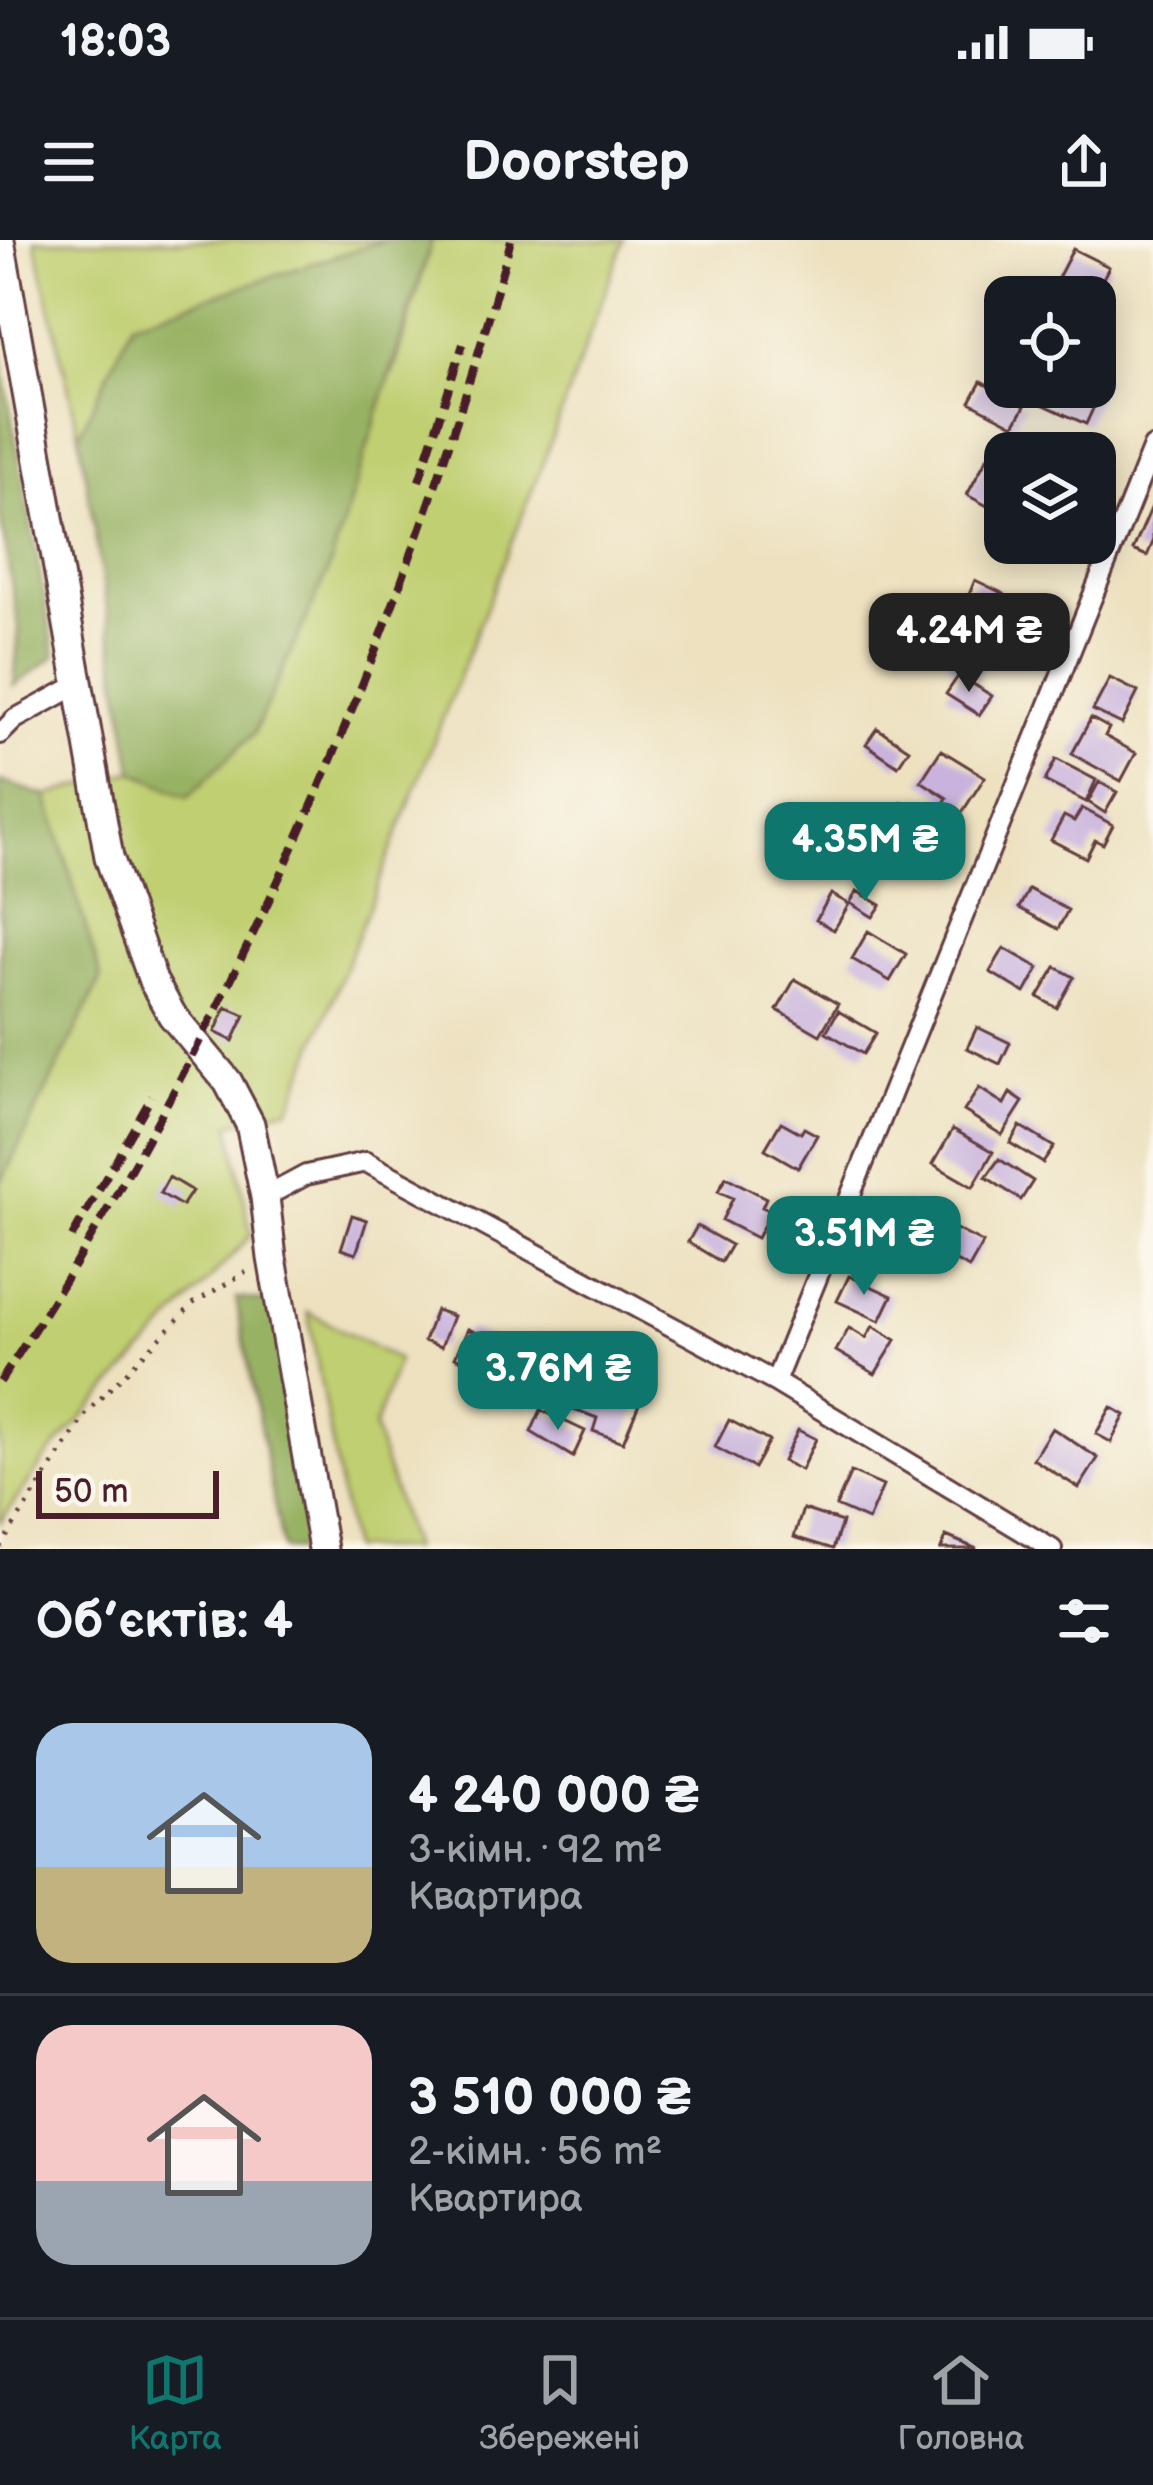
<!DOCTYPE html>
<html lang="uk">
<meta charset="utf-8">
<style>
:root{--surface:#171b24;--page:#20242c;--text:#f1f3f6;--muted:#9ea1a6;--line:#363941;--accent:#0f766e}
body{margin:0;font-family:"Balsamiq Sans",sans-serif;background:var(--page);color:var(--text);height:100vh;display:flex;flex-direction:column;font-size:45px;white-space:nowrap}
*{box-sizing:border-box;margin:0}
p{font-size:39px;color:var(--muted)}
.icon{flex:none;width:66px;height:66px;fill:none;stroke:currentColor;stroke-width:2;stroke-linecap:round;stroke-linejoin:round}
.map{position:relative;height:1309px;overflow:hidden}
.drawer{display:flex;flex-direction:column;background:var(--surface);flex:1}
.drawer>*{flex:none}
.tools{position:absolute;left:984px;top:36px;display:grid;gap:24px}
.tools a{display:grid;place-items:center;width:132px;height:132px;border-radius:24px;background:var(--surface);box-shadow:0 6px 30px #0003;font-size:60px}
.scale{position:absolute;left:36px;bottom:30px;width:183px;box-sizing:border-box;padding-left:12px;border:6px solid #4a1f2b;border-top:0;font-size:33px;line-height:42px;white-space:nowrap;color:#4a1f2b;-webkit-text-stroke:9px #fbf7ec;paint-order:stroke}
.price{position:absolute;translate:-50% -102px;padding:0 27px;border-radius:24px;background:var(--accent);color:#fff;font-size:39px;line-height:78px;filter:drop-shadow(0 3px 6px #0008)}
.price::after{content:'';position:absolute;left:50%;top:72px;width:36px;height:27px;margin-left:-18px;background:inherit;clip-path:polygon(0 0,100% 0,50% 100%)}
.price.current{background:#222;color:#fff}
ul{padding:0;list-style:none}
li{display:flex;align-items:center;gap:36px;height:300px;padding:0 36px}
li+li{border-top:3px solid var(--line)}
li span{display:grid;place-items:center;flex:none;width:336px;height:240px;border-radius:36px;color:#555}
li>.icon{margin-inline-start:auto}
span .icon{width:144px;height:144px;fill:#fffc;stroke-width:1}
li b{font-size:51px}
h2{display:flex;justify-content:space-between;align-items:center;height:144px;padding:0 36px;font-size:51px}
.status{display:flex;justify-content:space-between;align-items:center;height:84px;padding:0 60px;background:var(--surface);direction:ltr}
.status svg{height:33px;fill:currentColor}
header{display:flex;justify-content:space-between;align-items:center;height:156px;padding:0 36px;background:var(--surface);font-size:54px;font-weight:700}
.menu{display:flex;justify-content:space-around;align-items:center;height:168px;border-top:3px solid var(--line);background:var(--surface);font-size:33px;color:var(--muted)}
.menu a{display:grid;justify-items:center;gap:6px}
.menu .current{color:var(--accent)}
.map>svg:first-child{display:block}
.green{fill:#c0cf71;stroke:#85774e;stroke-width:3}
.forest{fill:#98b263;stroke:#716847;stroke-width:3}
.building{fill:#c9b3dd}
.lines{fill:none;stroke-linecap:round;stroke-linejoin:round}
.minor-casing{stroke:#623c41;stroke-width:24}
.secondary-casing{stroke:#623c41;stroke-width:33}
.path{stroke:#623c41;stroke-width:4.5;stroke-dasharray:3 9;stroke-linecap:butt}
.minor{stroke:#fff;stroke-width:18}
.secondary{stroke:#fff;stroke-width:27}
.rail{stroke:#4a1f2b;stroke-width:8;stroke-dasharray:18 9;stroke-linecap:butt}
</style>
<div class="status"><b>18:03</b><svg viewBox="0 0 49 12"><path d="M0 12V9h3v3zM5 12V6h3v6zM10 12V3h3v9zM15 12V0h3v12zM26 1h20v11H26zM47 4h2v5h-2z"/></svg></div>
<header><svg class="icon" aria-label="menu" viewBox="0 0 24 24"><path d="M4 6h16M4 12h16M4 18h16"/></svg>Doorstep<svg class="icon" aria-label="share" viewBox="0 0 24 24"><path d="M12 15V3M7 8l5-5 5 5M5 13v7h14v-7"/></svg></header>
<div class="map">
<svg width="1153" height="1309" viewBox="0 0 1153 1309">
<rect width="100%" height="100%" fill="#fbf7ec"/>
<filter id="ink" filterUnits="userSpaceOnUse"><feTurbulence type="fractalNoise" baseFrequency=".00833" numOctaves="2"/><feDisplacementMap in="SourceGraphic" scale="24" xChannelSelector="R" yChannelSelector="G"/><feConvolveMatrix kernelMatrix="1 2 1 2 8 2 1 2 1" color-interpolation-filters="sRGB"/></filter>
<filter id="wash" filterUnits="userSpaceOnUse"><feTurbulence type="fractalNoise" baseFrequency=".004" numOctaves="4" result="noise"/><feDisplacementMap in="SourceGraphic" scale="48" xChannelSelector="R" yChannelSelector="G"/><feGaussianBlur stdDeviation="2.7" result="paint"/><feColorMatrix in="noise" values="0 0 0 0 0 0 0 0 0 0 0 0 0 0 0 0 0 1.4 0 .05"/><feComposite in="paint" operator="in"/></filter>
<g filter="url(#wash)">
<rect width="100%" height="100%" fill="#ede1c0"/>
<path class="green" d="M35,0H385L133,82L79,195Z
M432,0H624L542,225L290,868L230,884L251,995L49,1214L0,1282V944L101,739L47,556L133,531L192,554L396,125Z
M308,1072L398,1120L374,1188L412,1309H351Z"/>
<path class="forest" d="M385,0H432L329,329L254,493L188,557L133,531L79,195L133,82Z
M0,114L55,416L14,446L19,388L0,276Z
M0,541L47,556L101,739L0,944Z
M236,1058L280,1063L323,1309H283Z"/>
<g id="blocks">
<path class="building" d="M1073,9L1109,27L1099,46L1083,38L1073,57H1048Z
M1095,134L1106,140L1086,184L1040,163L1048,147H1095Z
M981,142L1025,166L1014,185L970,162Z
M992,209L1005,216V241L991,268L967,255Z
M1153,264V302L1147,316L1133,310Z
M975,340L1004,354L996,370L968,357Z
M986,373L1010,387L1014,379L1031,388L1017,413L976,391Z
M955,406L985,423L975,439L946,422Z
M959,435L992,456L979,475L946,454Z
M1110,438L1138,452L1122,484L1093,470Z
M1091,478L1109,488L1105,496L1136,513L1121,541L1072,514Z
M877,488L909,509L898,526L866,504Z
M941,510L985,537L961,574L944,563L947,558L921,541Z
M1056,519L1096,540L1086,562L1045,541Z
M1099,542L1117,552L1105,573L1088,562Z
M902,562L938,582L929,598L893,577Z
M1082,568L1113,585L1103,604L1095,600L1086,618L1051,600L1064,576L1074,581Z
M1029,649L1068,670L1058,689L1019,668Z
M857,651L881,665L873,677L850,663Z
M831,654L849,664L834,690L816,680Z
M868,691L906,714L890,741L852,719Z
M1004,708L1039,728L1025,753L990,732Z
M1056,727L1074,737L1057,768L1038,757Z
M795,739L838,764L820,795L777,770Z
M226,767L245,775L233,801L215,792Z
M838,771L876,793L863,814L826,792Z
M977,787L1010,803L1000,824L967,808Z
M979,848L1004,864L1010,853L1023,862L1002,895L964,871Z
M781,882L801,893L804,888L817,895L798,928L765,909Z
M1020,886L1054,907L1043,923L1010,903Z
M953,889L993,912L973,947L933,924Z
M999,919L1033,941L1021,960L986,937Z
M169,937L192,951L182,966L160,953Z
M726,937L766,958L762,967L771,971L757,998L722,980L733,958L718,951Z
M904,962L938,982L922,1010L889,990Z
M352,975L367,980L356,1014L341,1009Z
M697,986L731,1005L721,1022L688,1002Z
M950,986L983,1003L969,1028L937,1011Z
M849,1036L892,1056L880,1081L837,1061Z
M436,1070L453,1076L441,1107L424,1101Z
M873,1086L896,1100L875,1134L836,1111L849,1088L866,1098Z
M468,1089L508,1106L496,1135L455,1117Z
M572,1129L590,1136L587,1146L621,1159L624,1152L641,1159L623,1202L593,1191L597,1178L558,1163Z
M1111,1167L1125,1175L1111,1202L1096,1194Z
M541,1170L585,1191L573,1217L531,1192Z
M729,1180L769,1201L754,1228L715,1207Z
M1052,1188L1098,1218L1079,1248L1033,1219Z
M798,1190L816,1199L801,1230L783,1221Z
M851,1232L883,1246L868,1280L836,1266Z
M803,1269L842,1282L833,1309L794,1297Z
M946,1296L977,1309H941Z"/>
</g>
</g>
<g filter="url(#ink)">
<use href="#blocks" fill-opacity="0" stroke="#623c41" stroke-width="3"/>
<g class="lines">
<g class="minor-casing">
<path id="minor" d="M0,494L15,479L77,445
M265,957L306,935L366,922L775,1142L1052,1309
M775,1142L1153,207"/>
</g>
<g class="secondary-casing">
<path id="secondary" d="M0,0L109,617L153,741L172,775L228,842L250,884L265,957L272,1018L323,1309"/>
</g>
<path class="path" d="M0,1307L88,1171L194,1063L246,1032"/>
<use href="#minor" class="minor"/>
<use href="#secondary" class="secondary"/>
<path class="rail" d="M419,241L463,104
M72,997L152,856
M0,1142C231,794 400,401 511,0"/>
</g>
</g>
</svg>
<div class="tools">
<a><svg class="icon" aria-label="locate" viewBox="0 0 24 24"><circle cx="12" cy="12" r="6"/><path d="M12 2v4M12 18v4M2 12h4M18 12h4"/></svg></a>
<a><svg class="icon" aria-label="layers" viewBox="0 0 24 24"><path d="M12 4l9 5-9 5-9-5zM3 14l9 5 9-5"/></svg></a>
</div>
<div class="scale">50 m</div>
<b class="price current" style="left:969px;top:455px">4.24M ₴</b>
<b class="price" style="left:865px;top:664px">4.35M ₴</b>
<b class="price" style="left:864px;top:1058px">3.51M ₴</b>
<b class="price" style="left:558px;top:1193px">3.76M ₴</b>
</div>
<section class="drawer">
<h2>Об’єктів: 4<svg class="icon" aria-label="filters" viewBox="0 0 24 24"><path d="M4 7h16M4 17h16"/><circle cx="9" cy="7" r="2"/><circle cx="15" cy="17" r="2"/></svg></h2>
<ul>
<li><span style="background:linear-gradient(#a9c7e8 60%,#c2b280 0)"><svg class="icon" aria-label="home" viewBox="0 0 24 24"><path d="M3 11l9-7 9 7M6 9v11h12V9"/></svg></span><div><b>4 240 000 ₴</b><p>3-кімн. · 92 m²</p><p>Квартира</p></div></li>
<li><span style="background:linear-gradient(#f6c9c9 65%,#9aa5b1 0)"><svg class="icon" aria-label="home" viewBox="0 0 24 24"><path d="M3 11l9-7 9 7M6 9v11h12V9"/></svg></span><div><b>3 510 000 ₴</b><p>2-кімн. · 56 m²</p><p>Квартира</p></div></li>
</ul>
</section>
<nav class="menu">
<a class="current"><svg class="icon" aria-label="map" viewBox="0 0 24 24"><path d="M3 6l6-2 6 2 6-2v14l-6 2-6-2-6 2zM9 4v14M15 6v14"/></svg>Карта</a>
<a><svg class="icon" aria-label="saved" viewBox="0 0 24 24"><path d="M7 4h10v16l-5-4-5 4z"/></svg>Збережені</a>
<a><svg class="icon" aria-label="home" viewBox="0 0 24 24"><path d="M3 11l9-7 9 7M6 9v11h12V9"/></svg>Головна</a>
</nav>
